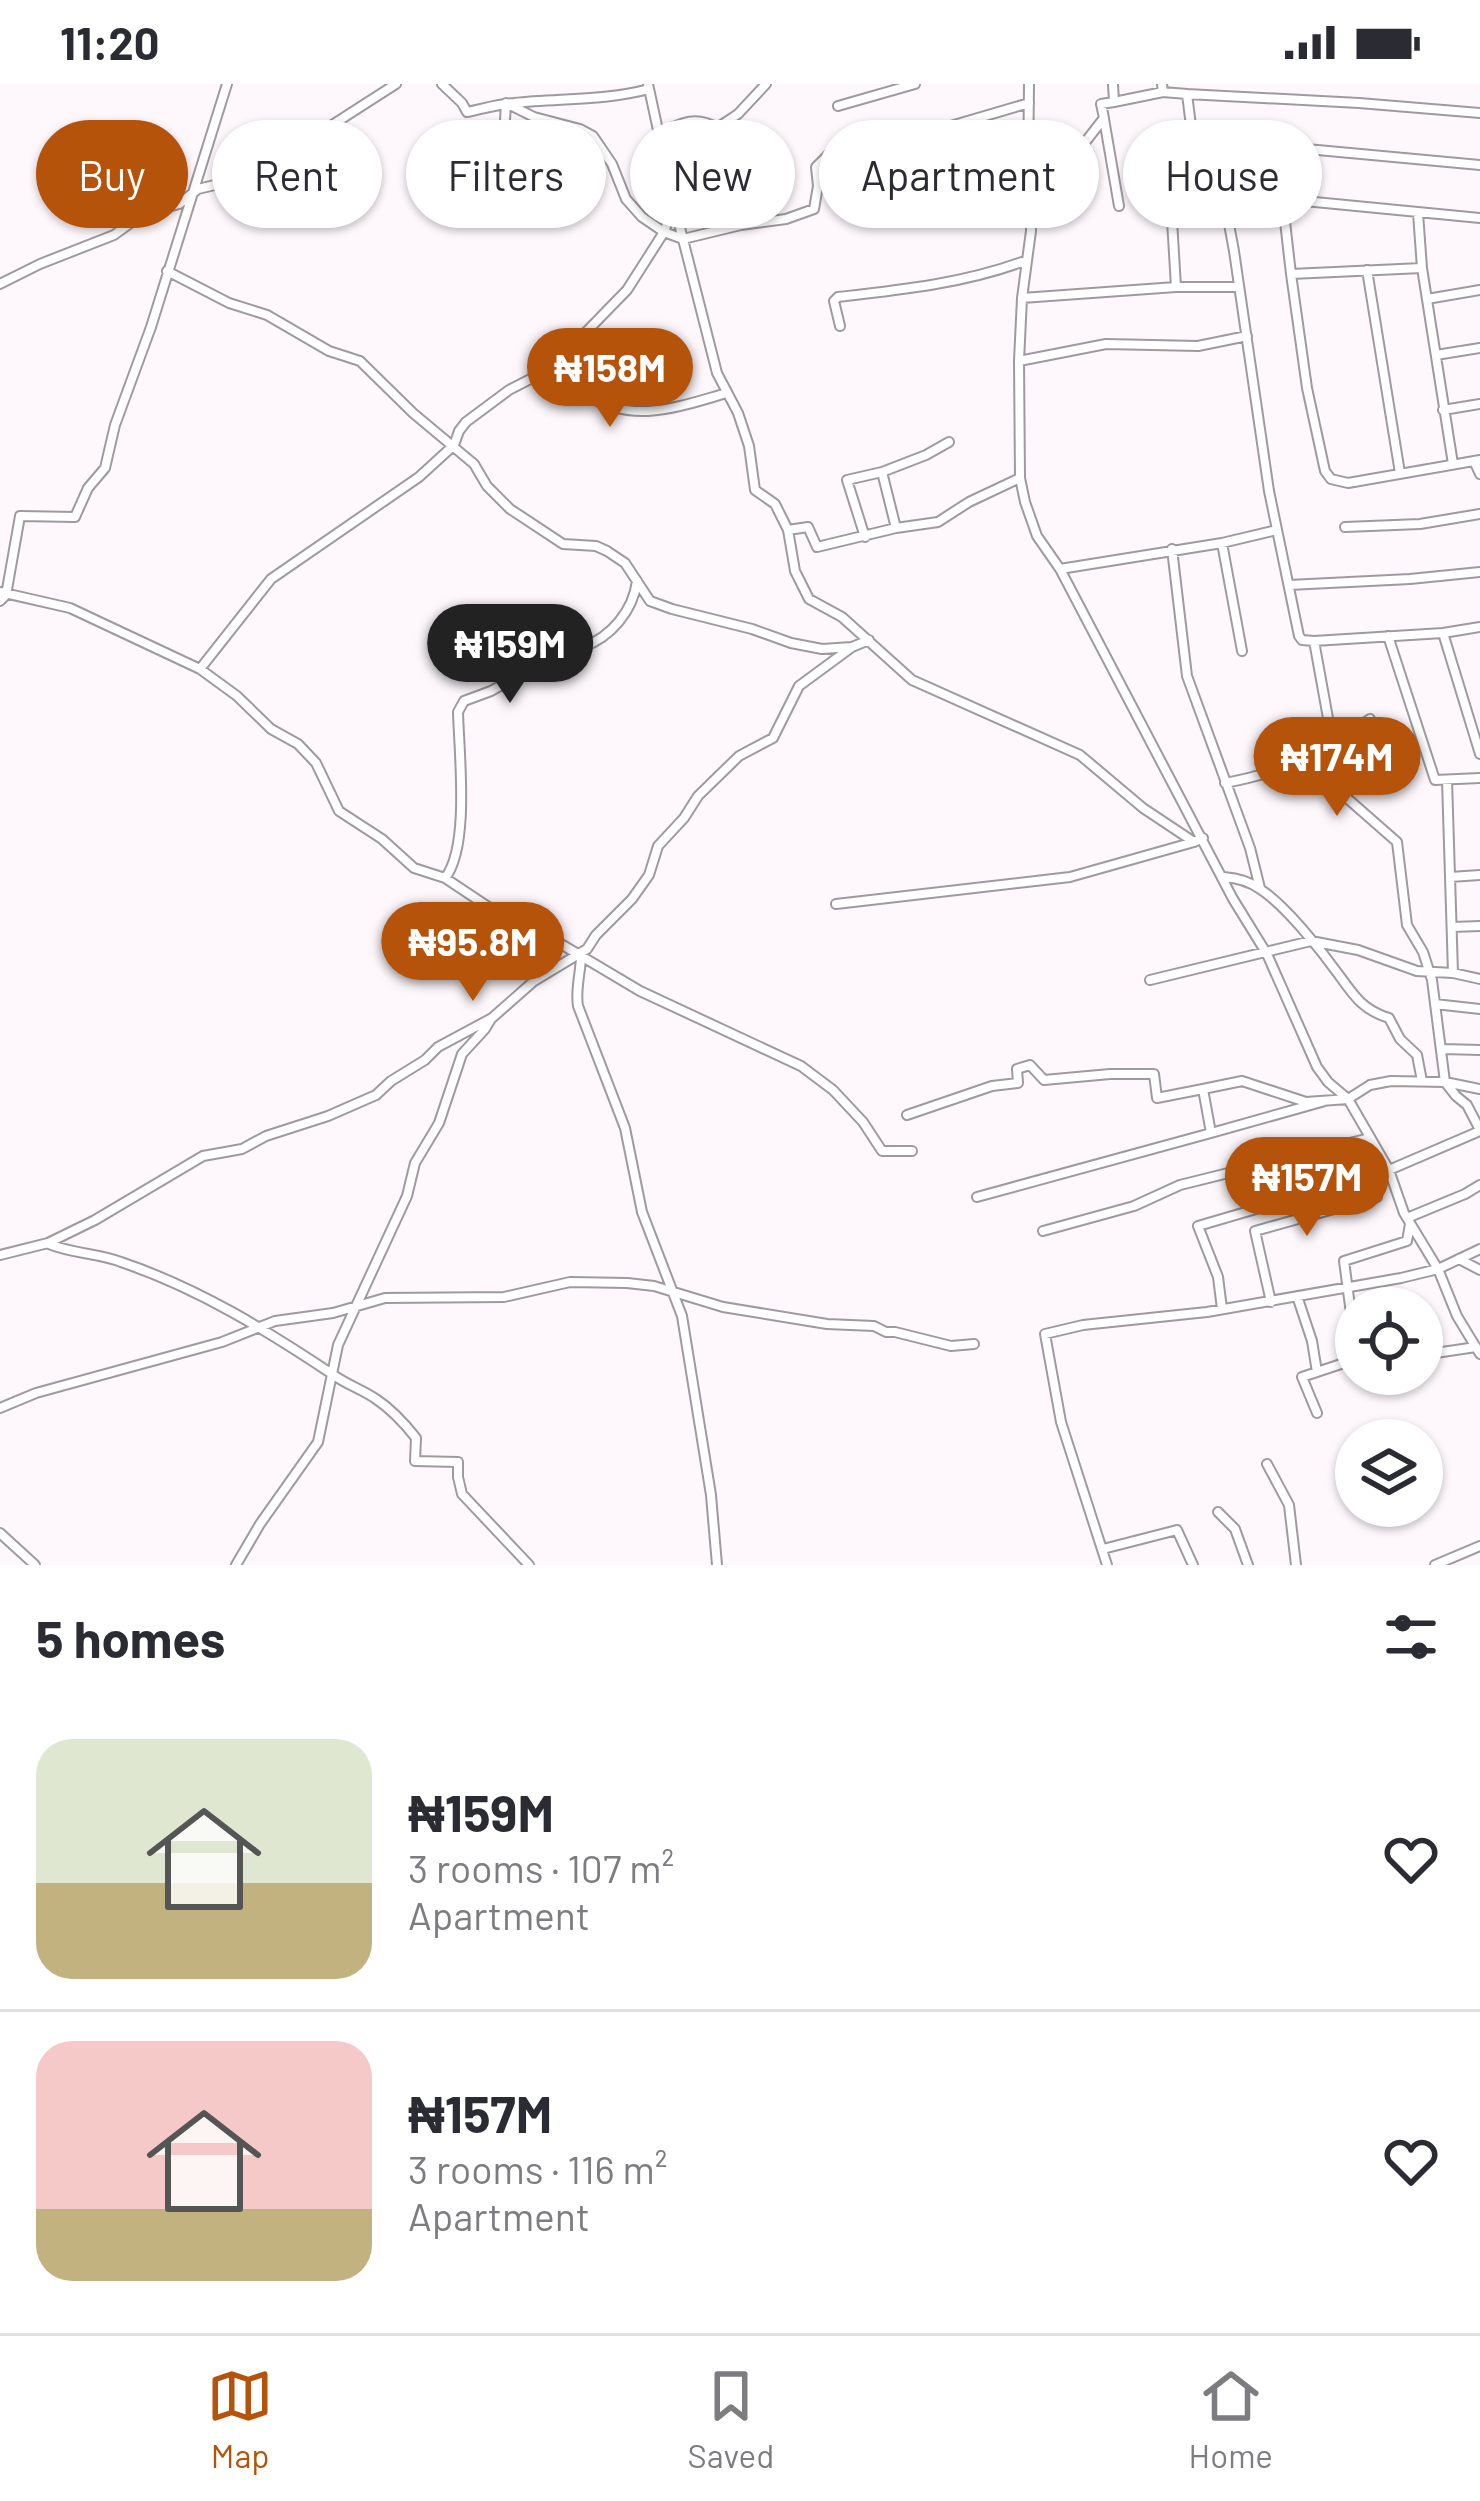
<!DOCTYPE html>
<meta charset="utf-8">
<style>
:root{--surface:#fff;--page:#f7f7f7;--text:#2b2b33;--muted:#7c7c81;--line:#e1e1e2;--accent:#b45309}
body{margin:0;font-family:Barlow,sans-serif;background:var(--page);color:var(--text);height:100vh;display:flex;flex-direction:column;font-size:45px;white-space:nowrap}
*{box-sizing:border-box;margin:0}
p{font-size:39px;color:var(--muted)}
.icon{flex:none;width:66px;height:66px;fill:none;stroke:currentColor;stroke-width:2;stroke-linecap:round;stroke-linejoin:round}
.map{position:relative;height:1481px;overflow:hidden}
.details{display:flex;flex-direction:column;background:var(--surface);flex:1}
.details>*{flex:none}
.banner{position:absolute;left:36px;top:36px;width:1410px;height:108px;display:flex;gap:24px}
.fabs{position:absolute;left:1335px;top:1203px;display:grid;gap:24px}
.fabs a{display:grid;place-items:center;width:108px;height:108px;border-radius:50%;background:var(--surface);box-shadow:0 3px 9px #0004;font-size:60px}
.price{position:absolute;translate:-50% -102px;padding:0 27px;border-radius:42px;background:var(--accent);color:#fff;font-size:39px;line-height:78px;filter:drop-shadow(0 3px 6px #0008)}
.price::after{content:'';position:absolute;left:50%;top:72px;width:36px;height:27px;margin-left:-18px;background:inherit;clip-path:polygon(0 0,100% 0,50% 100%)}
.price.selected{background:#222;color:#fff}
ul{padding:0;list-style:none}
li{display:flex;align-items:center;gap:36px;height:300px;padding:0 36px}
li+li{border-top:3px solid var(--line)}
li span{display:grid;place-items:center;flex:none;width:336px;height:240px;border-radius:36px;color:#555}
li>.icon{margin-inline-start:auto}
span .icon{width:144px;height:144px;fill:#fffc;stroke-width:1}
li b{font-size:51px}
h2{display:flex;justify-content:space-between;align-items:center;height:144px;padding:0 36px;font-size:51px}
.pill{padding:0 42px;border-radius:54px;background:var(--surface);box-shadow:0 3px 9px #0004;font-size:42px;line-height:108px}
.pill.selected{background:var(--accent);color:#fff}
.status{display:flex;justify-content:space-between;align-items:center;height:84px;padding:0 60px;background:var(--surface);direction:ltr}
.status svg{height:33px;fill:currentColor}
.menu{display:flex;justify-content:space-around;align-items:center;height:168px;border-top:3px solid var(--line);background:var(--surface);font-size:33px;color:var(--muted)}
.menu a{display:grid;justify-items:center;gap:6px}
.menu .selected{color:var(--accent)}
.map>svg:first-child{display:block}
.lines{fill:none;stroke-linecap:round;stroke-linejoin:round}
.minor-casing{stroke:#9f9a9f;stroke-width:12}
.minor{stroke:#fff;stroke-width:8}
</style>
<div class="status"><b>11:20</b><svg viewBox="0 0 49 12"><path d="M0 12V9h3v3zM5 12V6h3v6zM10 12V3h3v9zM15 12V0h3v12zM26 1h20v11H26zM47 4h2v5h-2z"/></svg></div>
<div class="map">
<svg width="1480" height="1481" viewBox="0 0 1480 1481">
<rect width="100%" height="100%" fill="#fef8fd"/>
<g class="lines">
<g class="minor-casing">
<path id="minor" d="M442,0L462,19L467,28C482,25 498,20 514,19C559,14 604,17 649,5
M1029,0L1028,93L1031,147L1022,214L1019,277L1020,394L1025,418L1037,452L1060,485L1233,815L1267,870L1317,983L1328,998L1348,1015L1389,1086L1404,1129L1438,1185L1457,1232L1480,1270
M1113,0L1114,18L1163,8
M1162,0L1163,8L1187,10L1194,66
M1187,10L1359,19L1480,29
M838,22L915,0
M1104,35L1119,122
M660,49C681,39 696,31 717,44L738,30L766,0
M504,54L505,63L509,67L547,61L553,65L560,79
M1276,59L1291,190L1307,304L1325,387L1331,395L1348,399L1480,376
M1215,65L1234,167L1269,407L1299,552L1302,556L1314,557L1443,549L1480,543
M494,112L491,86L494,70L504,53L506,19L534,33L580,45L593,52L612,80L626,115L642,133L664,148L683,155L741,141L786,135L814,125L818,102L816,83L831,68L879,63L1029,19
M1284,115L1480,134
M674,120L717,289L738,329L749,362L755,406L775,420L788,446L795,487L809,515L842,533L912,596L1080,671L1143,724L1194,758L1203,754
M1030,129L1104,34L1101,20L1114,18
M1418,129L1422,184L1453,380
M1367,186L1400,389
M167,187L229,219L267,231L329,267L360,277L413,329L474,380L487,402L510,425L563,460L596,462L607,467L625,479L650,517L672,525L752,545L791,559L822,565L852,563L869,556
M1291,190L1422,184
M0,200L40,180L114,151L143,130L179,120L198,105L248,93L262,86L396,0
M1176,203L1168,69L1276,59L1296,64L1480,81
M1022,214L1176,203H1239
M1427,215L1480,206
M840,242L834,217L838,213C901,206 967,199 1027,176
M585,253L582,269L588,288L585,310C633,341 677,323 727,309
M1436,271L1480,264
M1019,277L1106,260L1198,262L1247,252
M1443,326L1480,320
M1474,377L1480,390
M1345,443L1420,440L1480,430
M896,444L882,388L926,371L949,358
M788,446L808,443L817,463L896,444L938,438L969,418L1020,394
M865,453L847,396L882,388
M1222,459L1242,567
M1172,465L1187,592L1250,764L1260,804
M1060,485L1222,459L1277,446
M1289,501L1410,495L1480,488
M0,508L70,524L200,585L237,612L271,645L298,660L316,679L339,727L382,755L414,784L445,794L493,826L534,844L640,907L801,982L833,1006L863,1038L882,1067H912
M0,517L6,511L20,432L75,433L88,404L105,384L115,341L151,243L227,0
M1443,549L1480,670
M1388,552L1435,696L1480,694
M1314,557L1330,645L1326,662L1348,715L1397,758L1407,841L1423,868L1432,896L1445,998L1456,1012L1467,1021L1480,1046
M200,585L271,495L419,393L454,361L459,347L466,338L509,306L550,285L627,206L664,148L674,120L648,0
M1447,696L1453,889
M1225,699C1285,688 1320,670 1370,635
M1224,793C1237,794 1249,797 1260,805C1285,821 1321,866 1339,891C1354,912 1363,926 1389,934L1400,955L1417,971L1422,997
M1450,793L1480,791
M445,794C470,763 459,669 458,628L464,617L491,607L516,593L553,557L570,558L583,563C611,553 633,527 637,497
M836,820L1070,793L1194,758
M1452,843L1480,842
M581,871C581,888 575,906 578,922L625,1044L642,1128L682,1232L711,1411L717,1481
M1150,896L1311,857L1358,866L1417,887L1453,889L1480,895
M1435,920L1480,925
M1443,965L1480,966
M1325,1017L1211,1049L1203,1005L1242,997L1306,1018L1348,1015L1370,1001L1391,997L1445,998L1480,1005
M907,1031L992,1002L1018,999L1017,985L1030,981L1044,996L1110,990H1154L1157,1014L1203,1005
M977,1113L1211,1049
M1407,1134L1465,1110L1480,1101
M1043,1147L1134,1122L1180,1101L1370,1054
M49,1160C73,1170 98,1169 121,1178C198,1204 268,1247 335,1292C348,1301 363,1306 376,1315C391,1325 405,1340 416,1354L415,1377L458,1378V1393L462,1410L529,1481
M0,1171L48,1159L95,1136L203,1072L242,1065L266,1052L328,1032L376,1011L391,997L425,976L438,963L492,934L534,897L587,865L596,851L632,815L649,791L658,762L684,734L698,712L739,672L773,654L799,602L852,563
M1459,1175L1480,1186
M1297,1212L1312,1257L1317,1288
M1271,1218L1255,1147L1377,1113
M1222,1225L1218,1193L1198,1142L1389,1086L1480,1047
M1356,1267L1344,1177L1407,1157L1410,1140
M1422,1271L1476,1263
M1377,1290L1378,1300
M0,1324L36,1309L222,1258L275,1237L333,1229L385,1214L504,1213L570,1198L627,1199L654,1202L723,1223L827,1240L874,1242L886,1248H895L951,1262L974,1260
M1317,1329L1302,1293L1356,1275
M1267,1380L1289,1421L1296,1481
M1218,1428L1235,1445L1248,1481
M0,1449L35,1481
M1103,1465L1177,1446L1193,1481
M236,1481L260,1440L318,1358L338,1261L407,1112L415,1079L439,1039L462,970L485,945L491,935
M1107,1481L1061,1338L1045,1250L1083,1241L1207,1228L1401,1194L1438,1185L1480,1165
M1435,1481L1480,1462"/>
</g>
<use href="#minor" class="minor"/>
</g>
</svg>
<div class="fabs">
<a><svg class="icon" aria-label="locate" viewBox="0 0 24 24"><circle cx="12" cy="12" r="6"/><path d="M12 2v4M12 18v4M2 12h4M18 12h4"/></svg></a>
<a><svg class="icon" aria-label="layers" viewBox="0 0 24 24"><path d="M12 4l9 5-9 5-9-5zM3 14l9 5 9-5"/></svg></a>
</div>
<b class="price" style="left:610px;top:346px">₦158M</b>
<b class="price selected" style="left:510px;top:622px">₦159M</b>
<b class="price" style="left:1337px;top:735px">₦174M</b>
<b class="price" style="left:473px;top:920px">₦95.8M</b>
<b class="price" style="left:1307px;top:1155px">₦157M</b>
<div class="banner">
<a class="pill selected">Buy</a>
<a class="pill">Rent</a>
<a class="pill">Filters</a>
<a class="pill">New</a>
<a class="pill">Apartment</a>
<a class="pill">House</a>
</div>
</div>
<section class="details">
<h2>5 homes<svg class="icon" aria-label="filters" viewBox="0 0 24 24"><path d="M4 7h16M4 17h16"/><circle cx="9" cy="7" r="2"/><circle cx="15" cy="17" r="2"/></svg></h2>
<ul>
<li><span style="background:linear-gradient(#dfe7d0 60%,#c2b280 0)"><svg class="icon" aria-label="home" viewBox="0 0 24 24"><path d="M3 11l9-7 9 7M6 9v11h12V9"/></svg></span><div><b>₦159M</b><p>3 rooms · 107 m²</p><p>Apartment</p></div><svg class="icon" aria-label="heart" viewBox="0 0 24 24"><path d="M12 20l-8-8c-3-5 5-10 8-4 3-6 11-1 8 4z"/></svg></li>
<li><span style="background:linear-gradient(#f6c9c9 70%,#c2b280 0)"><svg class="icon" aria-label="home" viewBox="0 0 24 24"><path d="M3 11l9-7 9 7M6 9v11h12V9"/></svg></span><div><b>₦157M</b><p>3 rooms · 116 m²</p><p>Apartment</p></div><svg class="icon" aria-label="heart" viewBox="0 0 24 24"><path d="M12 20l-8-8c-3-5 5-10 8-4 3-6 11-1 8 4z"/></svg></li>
</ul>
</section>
<nav class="menu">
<a class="selected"><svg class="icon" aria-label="map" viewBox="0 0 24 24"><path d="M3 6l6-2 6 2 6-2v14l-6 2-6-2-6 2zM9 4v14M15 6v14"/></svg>Map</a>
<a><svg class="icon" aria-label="saved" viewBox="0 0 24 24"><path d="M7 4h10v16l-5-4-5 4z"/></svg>Saved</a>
<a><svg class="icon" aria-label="home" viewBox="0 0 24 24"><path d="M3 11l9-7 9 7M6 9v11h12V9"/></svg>Home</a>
</nav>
